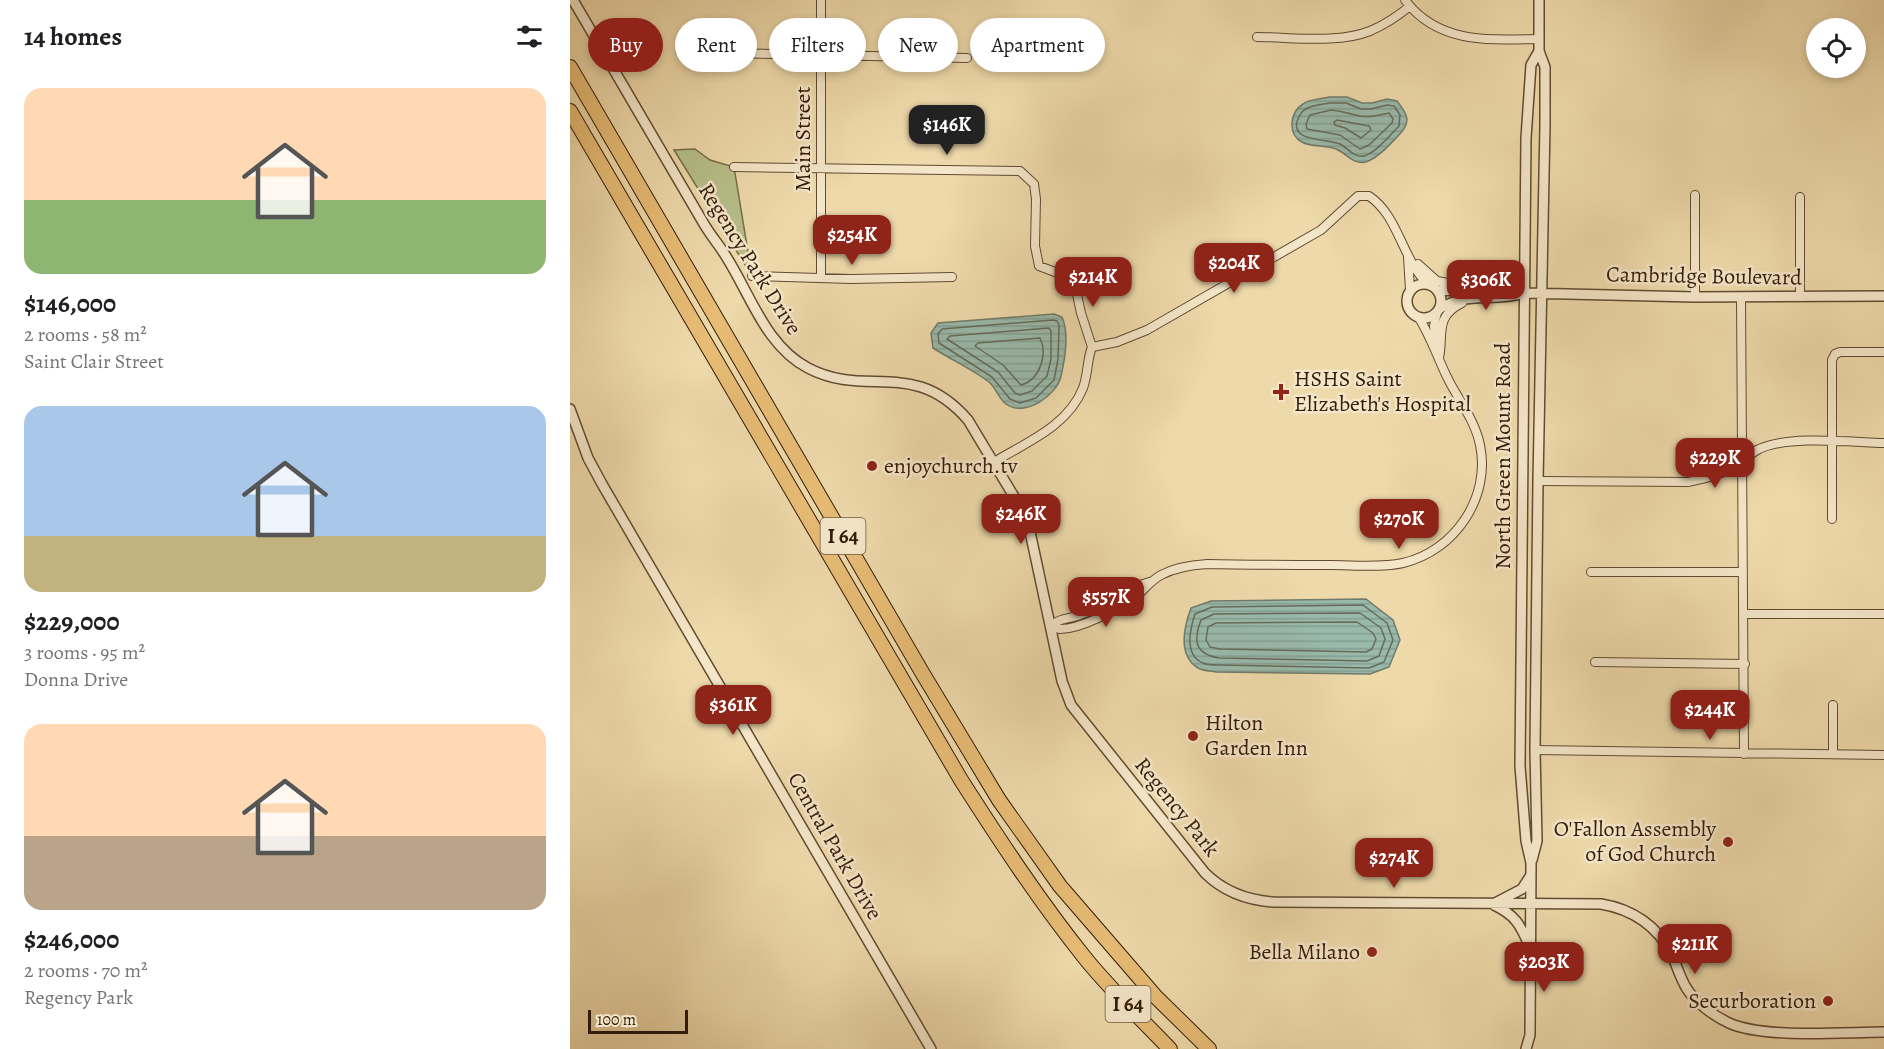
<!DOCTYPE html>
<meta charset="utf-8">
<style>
:root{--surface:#fff;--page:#f6f6f6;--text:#202124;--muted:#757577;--accent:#8f2418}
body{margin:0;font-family:Alegreya,serif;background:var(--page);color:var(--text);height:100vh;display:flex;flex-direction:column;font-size:22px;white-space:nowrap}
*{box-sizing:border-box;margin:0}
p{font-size:20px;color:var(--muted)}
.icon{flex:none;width:33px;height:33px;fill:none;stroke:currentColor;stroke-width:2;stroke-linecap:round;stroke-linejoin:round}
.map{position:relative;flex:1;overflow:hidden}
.drawer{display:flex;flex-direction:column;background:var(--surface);width:570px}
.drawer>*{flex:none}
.top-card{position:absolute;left:18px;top:18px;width:570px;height:54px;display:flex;gap:12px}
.tools{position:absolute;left:1236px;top:18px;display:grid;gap:12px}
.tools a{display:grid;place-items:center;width:60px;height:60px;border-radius:50%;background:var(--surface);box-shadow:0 3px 9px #0003;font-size:30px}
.scale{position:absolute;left:18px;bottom:15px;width:100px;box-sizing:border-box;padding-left:6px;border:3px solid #341c0a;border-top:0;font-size:16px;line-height:21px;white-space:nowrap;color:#341c0a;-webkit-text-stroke:4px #f4e6c8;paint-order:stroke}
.price{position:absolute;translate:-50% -51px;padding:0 14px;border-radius:12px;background:var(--accent);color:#fff;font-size:20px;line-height:39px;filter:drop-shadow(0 2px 3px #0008)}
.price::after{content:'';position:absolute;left:50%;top:36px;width:18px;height:14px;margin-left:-9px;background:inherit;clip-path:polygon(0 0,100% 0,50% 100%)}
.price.selected{background:#222;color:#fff}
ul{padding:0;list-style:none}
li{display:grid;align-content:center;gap:12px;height:318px;padding:0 24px}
li span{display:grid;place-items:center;height:186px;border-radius:18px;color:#555}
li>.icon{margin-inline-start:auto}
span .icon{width:108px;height:108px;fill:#fffc;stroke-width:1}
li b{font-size:26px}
h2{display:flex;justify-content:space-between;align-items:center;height:72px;padding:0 24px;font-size:26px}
.chip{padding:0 21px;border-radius:27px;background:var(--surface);box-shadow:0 3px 9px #0003;font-size:21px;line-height:54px}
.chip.selected{background:var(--accent);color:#fff}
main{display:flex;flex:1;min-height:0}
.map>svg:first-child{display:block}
.park{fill:#b7bf8a;stroke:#766e4a;stroke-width:1.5}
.water{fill:url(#water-rules);stroke:#717b6b;stroke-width:1.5}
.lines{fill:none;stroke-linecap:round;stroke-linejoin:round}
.shore{stroke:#666b5a;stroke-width:1.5}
.minor-casing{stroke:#624b32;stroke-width:10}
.tertiary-casing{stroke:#624b32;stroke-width:12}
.motorway-casing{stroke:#341c0a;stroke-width:16}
.minor{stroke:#f4e6c8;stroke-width:8}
.tertiary{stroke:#f4e6c8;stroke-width:9}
.motorway{stroke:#e7bc75;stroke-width:14}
.poi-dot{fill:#8f2418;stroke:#f4e6c8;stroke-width:2}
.labels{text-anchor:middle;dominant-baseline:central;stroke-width:5;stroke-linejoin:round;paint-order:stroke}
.shield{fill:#f4e6c8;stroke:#6e5943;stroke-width:1.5}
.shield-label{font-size:21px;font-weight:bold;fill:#341c0a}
.street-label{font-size:22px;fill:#341c0a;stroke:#f4e6c8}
.poi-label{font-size:22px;fill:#341c0a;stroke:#f4e6c8;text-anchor:start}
</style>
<main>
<section class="drawer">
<h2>14 homes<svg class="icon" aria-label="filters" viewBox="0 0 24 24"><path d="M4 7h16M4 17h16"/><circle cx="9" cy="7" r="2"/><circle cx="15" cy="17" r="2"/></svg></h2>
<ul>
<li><span style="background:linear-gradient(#ffd9b3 60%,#8fb573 0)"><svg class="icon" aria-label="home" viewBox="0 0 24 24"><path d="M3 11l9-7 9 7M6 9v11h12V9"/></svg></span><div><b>$146,000</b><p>2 rooms · 58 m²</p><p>Saint Clair Street</p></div></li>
<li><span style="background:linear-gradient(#a9c7e8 70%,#c2b280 0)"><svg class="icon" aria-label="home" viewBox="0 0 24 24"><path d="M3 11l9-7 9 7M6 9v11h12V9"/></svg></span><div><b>$229,000</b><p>3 rooms · 95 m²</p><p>Donna Drive</p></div></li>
<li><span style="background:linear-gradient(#ffd9b3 60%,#b9a48a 0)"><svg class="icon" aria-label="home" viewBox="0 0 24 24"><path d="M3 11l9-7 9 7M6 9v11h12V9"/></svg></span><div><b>$246,000</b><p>2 rooms · 70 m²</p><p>Regency Park</p></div></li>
</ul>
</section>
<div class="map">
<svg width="1314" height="1049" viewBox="0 0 1314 1049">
<defs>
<pattern id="water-rules" width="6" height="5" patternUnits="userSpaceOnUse" patternTransform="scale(1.5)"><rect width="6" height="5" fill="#99baab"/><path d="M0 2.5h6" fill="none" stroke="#849f92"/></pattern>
</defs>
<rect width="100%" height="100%" fill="#eed9aa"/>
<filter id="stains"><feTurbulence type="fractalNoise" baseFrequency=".00333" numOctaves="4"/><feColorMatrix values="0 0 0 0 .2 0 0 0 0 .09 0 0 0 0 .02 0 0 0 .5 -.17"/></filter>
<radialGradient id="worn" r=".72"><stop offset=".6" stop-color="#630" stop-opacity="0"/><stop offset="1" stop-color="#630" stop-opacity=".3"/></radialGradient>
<path class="park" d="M125,149L140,160L164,167L182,276L104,150Z"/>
<path class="water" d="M759,97H777L792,103H802L817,99L827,101C838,115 842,122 828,136C819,145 808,158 796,162C781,165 776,151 763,148C754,145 740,147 732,142C717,134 720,112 733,104C739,99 751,99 759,97Z
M484,314L492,317C499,333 495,359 491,376C487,395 455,418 436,404C429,399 426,388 419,382C404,370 380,359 363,348L361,333L368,323Z
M796,599L823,620L830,640L819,667L800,674L647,672C642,671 633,671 628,668C607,655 614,627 621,608L641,601Z"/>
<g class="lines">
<path class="shore" d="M760,103H776L791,109H801L817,105L824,106L830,115L829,126C820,135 807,152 794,156C784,158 778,148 770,144C757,138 714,143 730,115C735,105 751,105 760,103Z
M761,110C772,111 779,114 790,116C800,118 809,115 819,113L823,119L822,123L799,145L790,149L770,135L737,129L736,124L740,115Z
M767,120L799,126L801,130L791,138L775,128L765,125L764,122Z
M483,320L487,321L489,325L488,359L484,380L466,398L450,403L440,399L422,377L369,343L368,334L372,329Z
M479,328L481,331V359L477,376L462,391L450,395L445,393L428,372L377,339L380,336Z
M470,338C478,354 470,380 451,385L433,365L405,346L408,343Z
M793,605L817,623L823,640L814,662L799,668L648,665C643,665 637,665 633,663C614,655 620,629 625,614L642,607Z
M790,613L811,628L815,639L809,656L797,661L649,658C625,654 623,641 631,620L644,614Z
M787,622L803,633L806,639L802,649L796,652L650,649L640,647L636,640L638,627L646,623Z"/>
<g class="minor-casing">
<path id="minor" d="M835,0C868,44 919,40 968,39
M687,37C721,37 768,44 800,31C814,25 828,16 840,6
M152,53L397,58
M164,167L450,171L464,184L466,199L465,246L469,266L501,278L506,290L511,313L522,347
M1230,197V297
M838,257L840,290
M848,264L867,281L899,287
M182,276L281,279L382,277
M251,277V0
M1125,297V195
M1171,297L1174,754
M866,343L864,326L867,312
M869,358C874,334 864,317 892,303
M424,462C457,442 498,426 513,388C518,375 517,359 522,347L547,342L577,330L751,230L788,196H799C829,216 832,260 858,284
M968,481L1118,482C1131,479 1145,477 1158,470C1169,464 1178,455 1189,449C1220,435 1279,442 1314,443
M1262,519V360L1265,354L1270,352H1314
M1021,572H1173
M579,582C554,589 535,607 510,615C500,619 487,618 481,627C500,637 554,606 570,593C577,586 582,580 591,575C606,567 621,565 637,564C678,565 719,565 760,565C784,565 810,568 833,563C885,551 921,497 910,445C905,420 889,401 878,379C868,359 861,337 849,318
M1174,614H1314
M1025,662L1175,664
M965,750L1314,755
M1263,753V705"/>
</g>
<g class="tertiary-casing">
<path id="tertiary" d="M3,0L134,224C141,236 150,246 157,258C181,296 196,346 238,368C297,399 343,357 398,420L449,505L459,527L492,681L501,705L635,873C654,892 676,900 703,902L1031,904C1062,909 1088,926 1102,955C1107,966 1110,978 1117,989C1126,1003 1144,1016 1159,1023C1195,1039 1273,1032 1314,1032
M837 301a17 17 0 1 1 34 0a17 17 0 1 1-34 0Z
M868,290C898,294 922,278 954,293
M869,309C901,290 922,303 954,293L1125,297L1314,296
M0,409L18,458L32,484L361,1049
M962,860L967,841L965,750L968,481L975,124V67L969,51V0
M927,902L952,889L961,875
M924,905C945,915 950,924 959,945
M956,1049L960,1035L961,863L956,841L950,766L956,138L961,65L969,51"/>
</g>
<g class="motorway-casing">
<path id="motorway" d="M0,67L353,674L429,800L490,886L586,997L639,1049
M0,111L391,780C430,841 470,902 515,958C541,990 571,1019 600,1049"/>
</g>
<use href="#minor" class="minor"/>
<use href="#tertiary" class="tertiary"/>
<use href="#motorway" class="motorway"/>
</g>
<g class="poi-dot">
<path d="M708 383h6v6h6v6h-6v6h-6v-6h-6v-6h6z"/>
<circle cx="302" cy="466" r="6"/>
<circle cx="623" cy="736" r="6"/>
<circle cx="1158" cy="842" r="6"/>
<circle cx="802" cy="952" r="6"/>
<circle cx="1258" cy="1001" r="6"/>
</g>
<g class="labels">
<g class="shield">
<rect x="250.5" y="518" width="45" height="36" rx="4.5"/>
<rect x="535.5" y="986" width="45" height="36" rx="4.5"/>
</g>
<g class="shield-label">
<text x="273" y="536">I 64</text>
<text x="558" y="1004">I 64</text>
</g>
<g class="street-label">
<text transform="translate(233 139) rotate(-90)">Main Street</text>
<text transform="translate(180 259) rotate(58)">Regency Park Drive</text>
<text transform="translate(1134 276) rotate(1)">Cambridge Boulevard</text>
<text transform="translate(933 456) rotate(-90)">North Green Mount Road</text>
<text transform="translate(607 807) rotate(51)">Regency Park</text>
<text transform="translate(265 846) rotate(60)">Central Park Drive</text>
</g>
<g class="poi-label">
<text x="724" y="379">HSHS Saint<tspan x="724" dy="25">Elizabeth's Hospital</tspan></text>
<text x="314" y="466">enjoychurch.tv</text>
<text x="635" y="723">Hilton<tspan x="635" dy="25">Garden Inn</tspan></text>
<text x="1146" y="829" text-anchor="end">O'Fallon Assembly<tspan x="1146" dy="25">of God Church</tspan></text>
<text x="790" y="952" text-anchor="end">Bella Milano</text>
<text x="1246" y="1001" text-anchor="end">Securboration</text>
</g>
</g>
<rect width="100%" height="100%" filter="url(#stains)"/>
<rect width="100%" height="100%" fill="url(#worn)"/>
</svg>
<div class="tools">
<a><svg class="icon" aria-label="locate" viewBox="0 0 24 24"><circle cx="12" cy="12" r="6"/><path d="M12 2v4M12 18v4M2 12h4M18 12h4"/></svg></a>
</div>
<div class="scale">100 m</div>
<b class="price selected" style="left:377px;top:156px">$146K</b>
<b class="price" style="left:282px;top:266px">$254K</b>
<b class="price" style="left:664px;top:294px">$204K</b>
<b class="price" style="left:523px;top:308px">$214K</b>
<b class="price" style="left:916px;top:311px">$306K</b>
<b class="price" style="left:1145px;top:489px">$229K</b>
<b class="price" style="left:451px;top:545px">$246K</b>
<b class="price" style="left:829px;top:550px">$270K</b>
<b class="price" style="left:536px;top:628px">$557K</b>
<b class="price" style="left:163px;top:736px">$361K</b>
<b class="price" style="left:1140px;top:741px">$244K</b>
<b class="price" style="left:824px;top:889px">$274K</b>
<b class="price" style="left:1125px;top:975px">$211K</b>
<b class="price" style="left:974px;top:993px">$203K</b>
<div class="top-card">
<a class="chip selected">Buy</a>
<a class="chip">Rent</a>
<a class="chip">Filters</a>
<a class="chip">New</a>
<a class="chip">Apartment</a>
</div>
</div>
</main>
